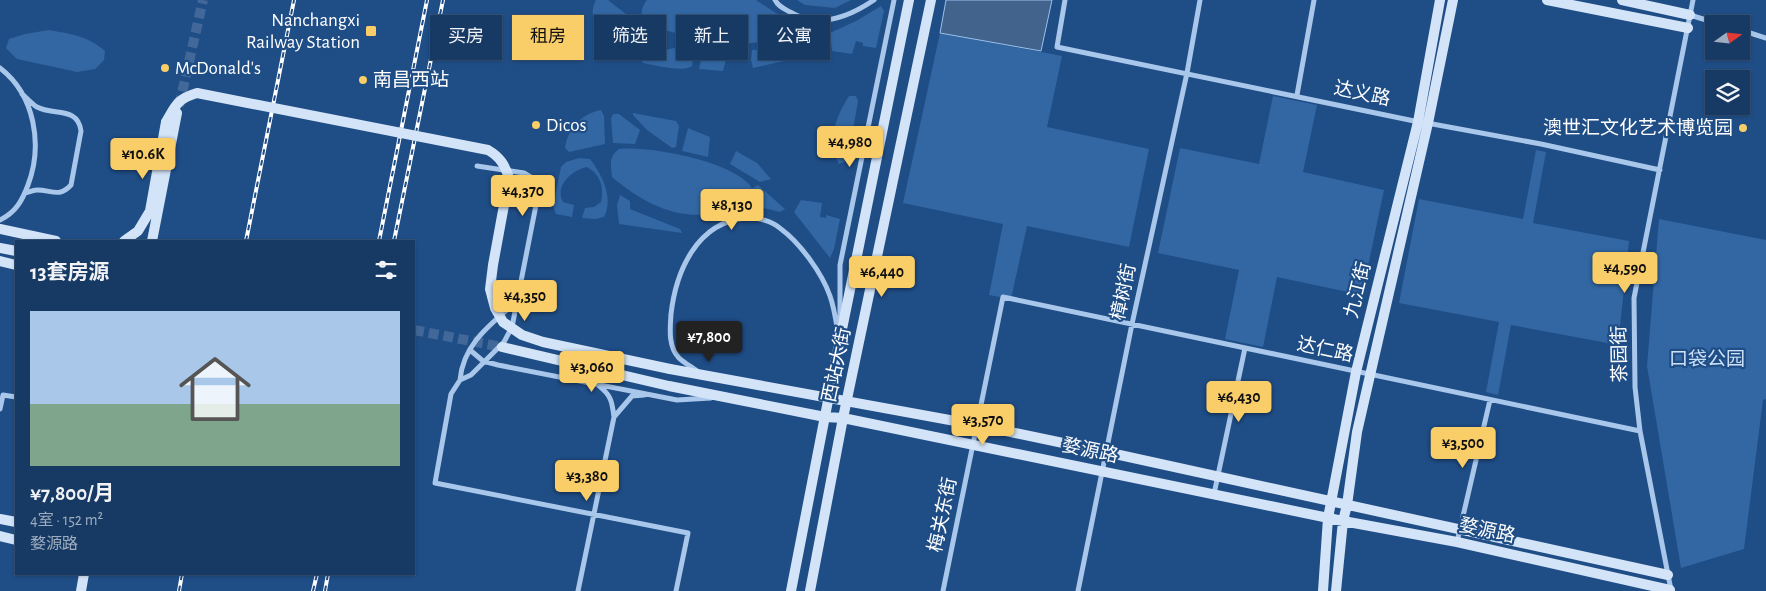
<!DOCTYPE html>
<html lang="zh">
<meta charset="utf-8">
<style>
:root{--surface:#173a64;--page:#24456d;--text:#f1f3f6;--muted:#9eadbf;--line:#365478;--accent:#f9cd67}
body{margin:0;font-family:"Alegreya Sans","Noto Sans SC",sans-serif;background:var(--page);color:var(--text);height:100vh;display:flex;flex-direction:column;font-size:19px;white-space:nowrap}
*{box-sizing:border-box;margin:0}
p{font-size:16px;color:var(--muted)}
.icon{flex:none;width:28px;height:28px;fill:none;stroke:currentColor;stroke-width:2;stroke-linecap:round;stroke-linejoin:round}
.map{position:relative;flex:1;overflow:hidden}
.sheet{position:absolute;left:15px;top:240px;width:400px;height:335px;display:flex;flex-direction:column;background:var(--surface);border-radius:0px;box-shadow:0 1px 4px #0004,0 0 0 1px var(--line)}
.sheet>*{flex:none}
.hud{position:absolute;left:430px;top:15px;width:475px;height:45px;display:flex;gap:10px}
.needle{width:32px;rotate:75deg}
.buttons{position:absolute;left:1705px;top:15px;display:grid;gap:10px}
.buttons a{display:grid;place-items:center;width:45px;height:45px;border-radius:0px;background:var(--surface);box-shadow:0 1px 4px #0004,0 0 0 1px var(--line);font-size:25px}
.price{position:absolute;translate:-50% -42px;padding:0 11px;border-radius:5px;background:var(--accent);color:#111;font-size:16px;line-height:32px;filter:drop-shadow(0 1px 2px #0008)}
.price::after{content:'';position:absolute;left:50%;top:30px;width:15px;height:11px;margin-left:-8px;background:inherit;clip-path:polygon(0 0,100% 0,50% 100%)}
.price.selected{background:#222;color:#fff}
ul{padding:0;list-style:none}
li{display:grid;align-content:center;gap:10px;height:265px;padding:0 15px}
li span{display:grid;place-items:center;height:155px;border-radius:0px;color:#555}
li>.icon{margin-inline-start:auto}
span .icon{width:90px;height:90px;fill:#fffc;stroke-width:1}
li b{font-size:21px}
h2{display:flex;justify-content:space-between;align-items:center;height:60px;padding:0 15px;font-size:21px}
.chip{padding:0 18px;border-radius:0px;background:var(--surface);box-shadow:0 1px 4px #0004,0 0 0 1px var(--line);font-size:18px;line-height:45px}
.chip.selected{background:var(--accent);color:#111}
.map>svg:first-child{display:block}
.green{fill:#3267a4}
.water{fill:#41638c;stroke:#9bc2ec}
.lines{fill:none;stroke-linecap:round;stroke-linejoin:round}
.secondary-tunnel{stroke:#416898;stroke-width:10;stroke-dasharray:10 5;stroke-linecap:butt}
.street{stroke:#a8c7ea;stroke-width:5}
.secondary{stroke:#d3e4f8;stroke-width:10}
.rail-casing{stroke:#fff;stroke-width:4}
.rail{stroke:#1f4d86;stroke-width:2;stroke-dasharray:5.5;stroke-linecap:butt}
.secondary-bridge{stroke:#d3e4f8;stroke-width:10}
.poi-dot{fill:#f9cd67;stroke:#1f4d86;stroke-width:2}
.labels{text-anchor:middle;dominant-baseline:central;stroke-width:4.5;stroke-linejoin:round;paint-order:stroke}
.poi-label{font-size:19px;fill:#fff;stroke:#1f4d86;text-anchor:start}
.street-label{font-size:19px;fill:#fff;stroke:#1f4d86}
.park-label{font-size:19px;fill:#cce1f8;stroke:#1f4d86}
</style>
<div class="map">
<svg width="1766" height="591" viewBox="0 0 1766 591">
<rect width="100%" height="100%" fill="#1f4d86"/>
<path class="green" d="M596,0H608L631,18L616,47L608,46C598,33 587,16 596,0Z
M647,0H756L776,13L806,26H817L819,29L785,41L779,36C771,44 739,44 727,43C713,42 653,30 645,21C639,15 642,6 647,0Z
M797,0H851L835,8L805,5Z
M881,6L884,11L876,48L863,46V43L856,41L852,54L832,51L830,33L856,21Z
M639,22L648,28L657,32L655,45L652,48L628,53L624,49L631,32Z
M49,30C71,34 88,36 105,51L104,60L95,69L77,72L17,59L6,48L9,39L25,34Z
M940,33L1062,56L1047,127L1149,149L1129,247L1027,226L1011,299L989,295L1003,224L903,203Z
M818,35L821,42L799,54L792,48L791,44Z
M691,44L694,47L692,66C682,73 655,65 643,63L640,59L645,55Z
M784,45L794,55L784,61L753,68L751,60L752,50L771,49Z
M704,47L728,51L723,71L699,69Z
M849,96H856L858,101L857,107L848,157L844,162L839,164C826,142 836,116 849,96Z
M1273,96L1317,105L1303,172L1384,190L1362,295L1277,277L1263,347L1225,339L1239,270L1158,253L1180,148L1259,164Z
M601,110L604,116L605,144L569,152L565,148C568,128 581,114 601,110Z
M633,113L676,121L679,126L676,147L672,148L647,130L633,115Z
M613,114H619L640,130L635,144L613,143L611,119Z
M688,128L710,137L708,157L682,151Z
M619,149C650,146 734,161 752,188L758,185L785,209L780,212C767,209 755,205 742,207C731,208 721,212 711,214C672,219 641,201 612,177C611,165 608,157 619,149Z
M1536,150L1546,152L1533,223L1629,241L1618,345L1511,325L1498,395L1486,392L1499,322L1399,303L1419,199L1523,219Z
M736,151L757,163L771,179L760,182L730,164Z
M579,158L590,159C602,175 614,197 604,217L595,219L582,218L585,208L594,207L601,202C604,187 601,175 587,167C572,170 554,186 563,202L574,205L572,217L556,214L553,206L561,167L566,162Z
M620,195L630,201V209L680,229L682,233L619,224L617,205Z
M801,200L822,203L820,217L826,218V215L840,219L834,249L830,258L794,212Z
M1659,219L1766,240V399L1763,400L1744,549L1681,568L1647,366Z"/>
<path class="water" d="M946,0H1052L1041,51L940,33Z"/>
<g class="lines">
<path class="secondary-tunnel" d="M179,106L203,0
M414,330L502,347"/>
<path class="street" d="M775,0C778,6 783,8 790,12C818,29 849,17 874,0
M1065,0L1057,47L1419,122
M1690,15L1719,24
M1741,30L1766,38
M0,68C35,95 43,145 28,185C22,201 16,212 0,220
M22,94C27,98 32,104 37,107C53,116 78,106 81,131L71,185C59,198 52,190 37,190C33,190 29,192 25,193
M1297,95L1314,0
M1427,123L1541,144L1660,170
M477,166L524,173L534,179L537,187V200L512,327L504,342L471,375L460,380C463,344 491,324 516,302
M840,319V265L894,0
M470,350L483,361L498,365L677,400L711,398
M697,371C692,367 684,363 679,358C668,346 670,329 671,314C676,271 697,222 746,218C757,217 772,221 781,229C800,243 822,273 830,296C834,307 836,321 838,333
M460,380L451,394L435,483L688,533L676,591
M598,385C611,395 612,401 614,417L632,396L644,395
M0,409L3,395L16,397
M1214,494L1245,348
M1457,542L1490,400
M1671,590L1640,431L1635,387L1634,298L1693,0
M578,591L614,417
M943,591L1003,297L1640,431
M1078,591L1132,324L1187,73L1200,0"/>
<path class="secondary" d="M1547,0L1688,28
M1622,0L1690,15
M0,229L56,241
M124,241L138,231L150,211L166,122
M152,241L177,113
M0,248L16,251
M0,261L16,265
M502,347L669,386L825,417L843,418L1343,521L1457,542L1670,590
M670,369L977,425L1106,452L1668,575
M0,519L16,522
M0,536L16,540
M81,591L84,574
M791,591L840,339L909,0
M810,591L843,418L931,0
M1323,591L1328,518L1356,372L1418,122L1440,0
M1336,591L1343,521L1347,505L1357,432L1428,123L1453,0"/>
<g class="rail-casing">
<path id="rail" d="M246,241L294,0
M379,241L427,0
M394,241L443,0
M179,591L182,574
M313,591L317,574
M325,591L328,574"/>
</g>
<use href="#rail" class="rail"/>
<path class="secondary-bridge" d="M166,122C176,105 177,99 197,93L488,150C500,157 505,165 509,178L493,265L490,289L495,308L503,322L522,335L543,342L670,369"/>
</g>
<g class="poi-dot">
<rect x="365" y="25" width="12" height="12" rx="2.5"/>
<circle cx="165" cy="68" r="5"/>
<circle cx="363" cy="80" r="5"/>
<circle cx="536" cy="125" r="5"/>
<circle cx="1743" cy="128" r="5"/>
</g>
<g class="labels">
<g class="poi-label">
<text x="360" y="20" text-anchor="end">Nanchangxi<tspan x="360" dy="22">Railway Station</tspan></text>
<text x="175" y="68">McDonald's</text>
<text x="373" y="80">南昌西站</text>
<text x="546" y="125">Dicos</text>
<text x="1733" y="128" text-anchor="end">澳世汇文化艺术博览园</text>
</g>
<g class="street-label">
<text transform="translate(1362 94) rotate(12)">达义路</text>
<text transform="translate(1358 290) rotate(-76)">九江街</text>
<text transform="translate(1124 292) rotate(-78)">樟树街</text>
<text transform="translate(1325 350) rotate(12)">达仁路</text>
<text transform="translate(1620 354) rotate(-91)">茶园街</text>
<text transform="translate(837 365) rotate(-78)">西站大街</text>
<text transform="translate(1090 451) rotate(12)">婺源路</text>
<text transform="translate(943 515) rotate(-78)">梅关东街</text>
<text transform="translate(1487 531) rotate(12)">婺源路</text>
</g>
<g class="park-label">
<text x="1707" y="359">口袋公园</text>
</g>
</g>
</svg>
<div class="buttons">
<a><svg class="needle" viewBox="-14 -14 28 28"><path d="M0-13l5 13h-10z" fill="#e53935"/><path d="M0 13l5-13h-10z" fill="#9eadbf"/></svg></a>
<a><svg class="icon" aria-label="layers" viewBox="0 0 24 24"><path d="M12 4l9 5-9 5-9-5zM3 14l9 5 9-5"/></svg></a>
</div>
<b class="price" style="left:850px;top:168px">¥4,980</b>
<b class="price" style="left:143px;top:180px">¥10.6K</b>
<b class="price" style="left:523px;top:217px">¥4,370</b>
<b class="price" style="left:732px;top:231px">¥8,130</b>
<b class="price" style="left:1625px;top:294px">¥4,590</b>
<b class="price" style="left:882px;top:298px">¥6,440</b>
<b class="price" style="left:525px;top:322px">¥4,350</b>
<b class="price selected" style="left:709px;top:363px">¥7,800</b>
<b class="price" style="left:592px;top:393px">¥3,060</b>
<b class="price" style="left:1239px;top:423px">¥6,430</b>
<b class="price" style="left:983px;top:446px">¥3,570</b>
<b class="price" style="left:1463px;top:469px">¥3,500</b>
<b class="price" style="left:587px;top:502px">¥3,380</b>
<div class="hud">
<a class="chip">买房</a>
<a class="chip selected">租房</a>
<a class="chip">筛选</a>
<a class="chip">新上</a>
<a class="chip">公寓</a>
</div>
<section class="sheet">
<h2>13套房源<svg class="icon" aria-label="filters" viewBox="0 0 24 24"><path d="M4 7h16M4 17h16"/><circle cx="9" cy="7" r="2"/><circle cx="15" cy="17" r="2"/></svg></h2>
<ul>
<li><span style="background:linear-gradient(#a9c7e8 60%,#7fa58c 0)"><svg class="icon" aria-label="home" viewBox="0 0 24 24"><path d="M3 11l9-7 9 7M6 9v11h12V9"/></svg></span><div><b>¥7,800/月</b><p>4室 · 152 m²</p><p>婺源路</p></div></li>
</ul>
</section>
</div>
